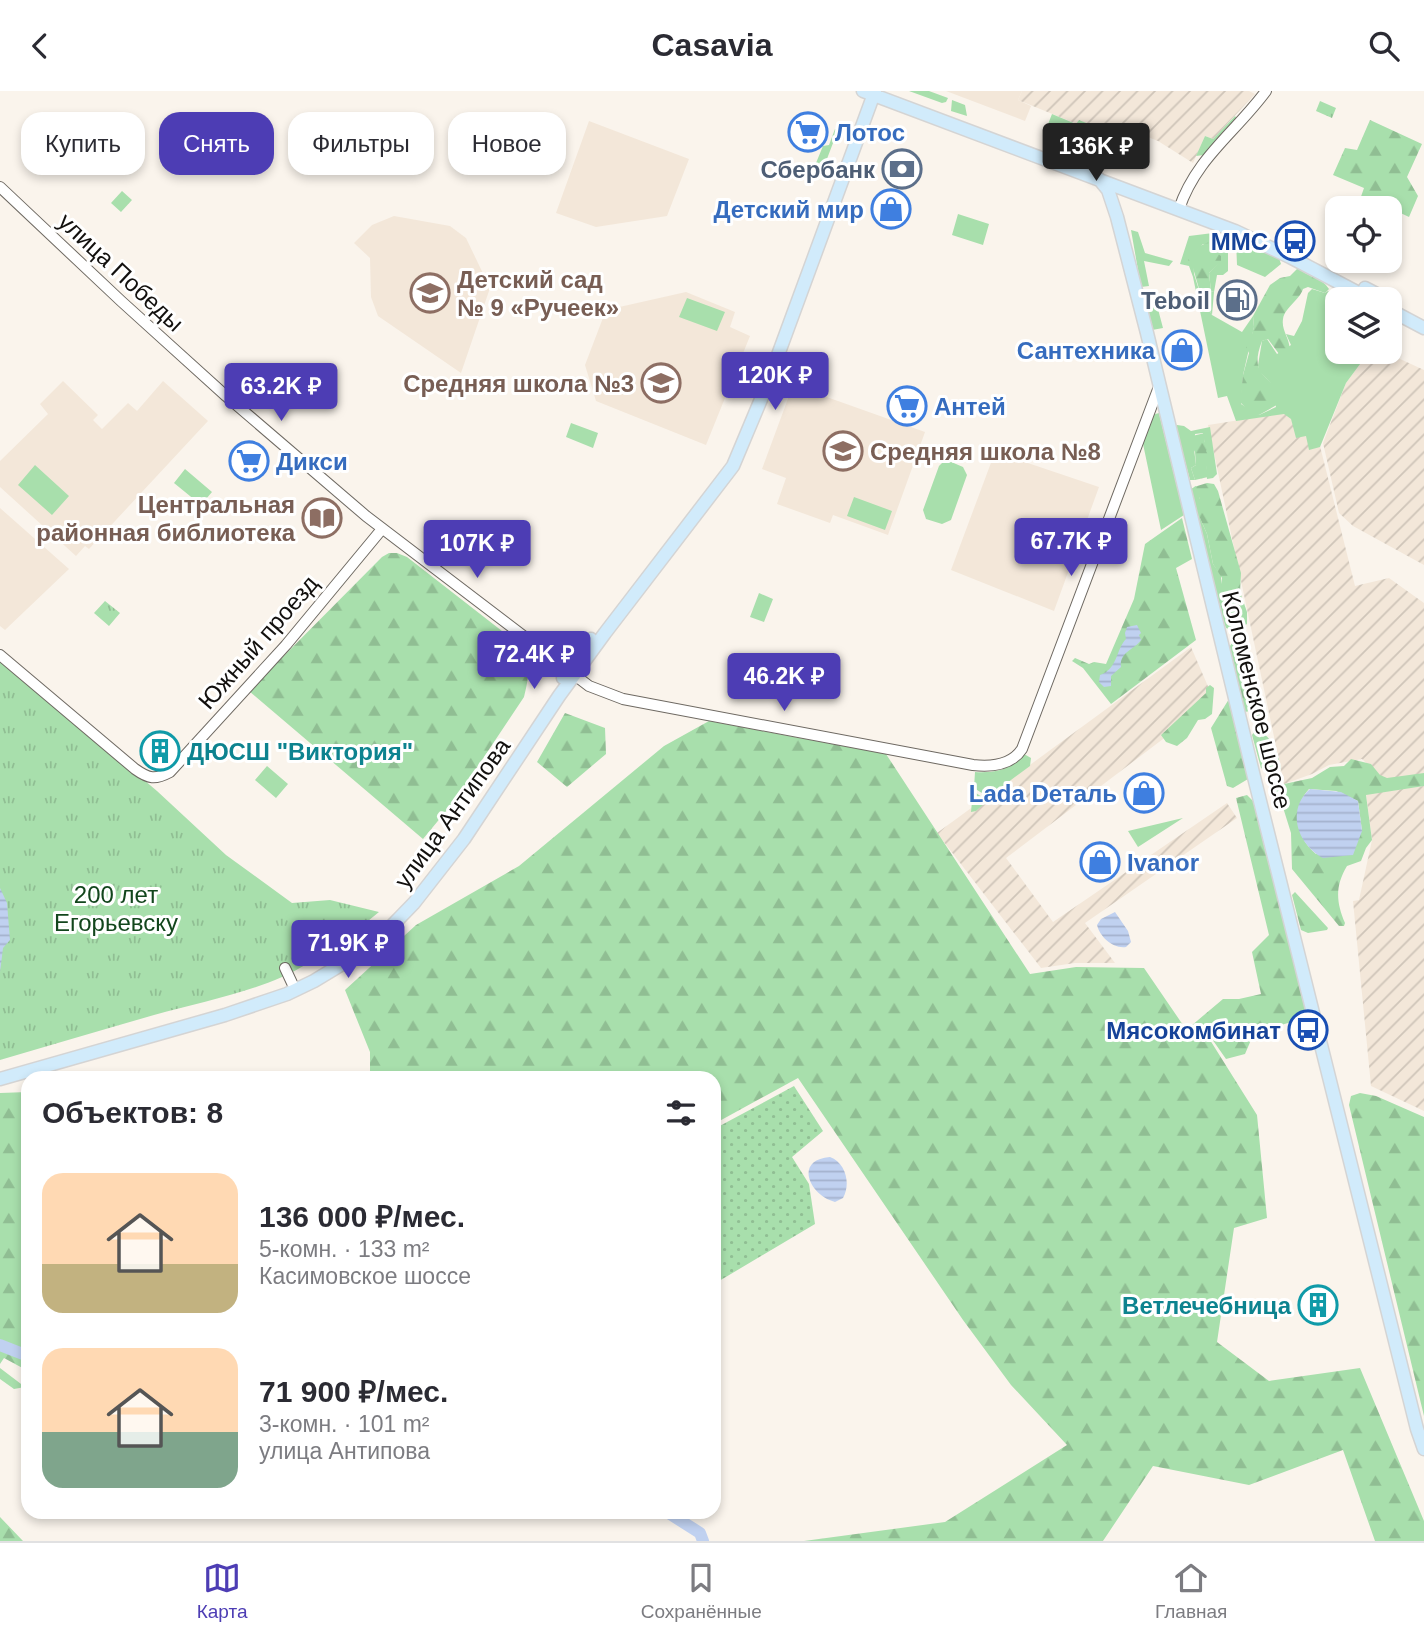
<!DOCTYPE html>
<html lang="ru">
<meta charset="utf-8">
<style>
:root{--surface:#fff;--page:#f7f7f7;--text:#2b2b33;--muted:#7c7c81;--line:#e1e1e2;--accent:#4d3db4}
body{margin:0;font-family:Arial,sans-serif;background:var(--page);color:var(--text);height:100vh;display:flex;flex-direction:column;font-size:26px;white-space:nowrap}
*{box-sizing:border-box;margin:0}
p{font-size:23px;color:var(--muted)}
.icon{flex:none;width:38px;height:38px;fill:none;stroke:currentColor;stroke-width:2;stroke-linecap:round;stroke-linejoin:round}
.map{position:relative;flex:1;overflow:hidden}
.sheet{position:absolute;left:21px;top:980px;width:700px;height:448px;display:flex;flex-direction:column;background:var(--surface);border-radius:21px;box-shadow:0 4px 10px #0003}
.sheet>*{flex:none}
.banner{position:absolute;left:21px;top:21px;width:700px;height:63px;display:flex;gap:14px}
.buttons{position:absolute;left:1325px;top:105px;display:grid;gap:14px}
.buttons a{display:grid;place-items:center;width:77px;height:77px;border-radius:14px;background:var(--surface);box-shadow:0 4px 10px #0003;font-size:35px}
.price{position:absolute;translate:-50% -60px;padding:0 16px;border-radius:7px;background:var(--accent);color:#fff;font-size:23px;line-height:46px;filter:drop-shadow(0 2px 4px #0008)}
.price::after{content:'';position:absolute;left:50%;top:42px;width:21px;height:16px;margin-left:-10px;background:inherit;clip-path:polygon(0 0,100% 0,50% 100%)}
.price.current{background:#222;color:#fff}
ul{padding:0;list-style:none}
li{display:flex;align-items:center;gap:21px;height:175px;padding:0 21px}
li span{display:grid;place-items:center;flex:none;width:196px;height:140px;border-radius:21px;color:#555}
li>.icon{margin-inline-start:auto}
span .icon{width:84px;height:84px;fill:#fffc;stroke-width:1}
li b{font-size:30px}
h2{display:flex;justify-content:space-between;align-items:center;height:84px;padding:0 21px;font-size:30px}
.pill{padding:0 24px;border-radius:21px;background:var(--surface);box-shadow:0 4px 10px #0003;font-size:24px;line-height:63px}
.pill.current{background:var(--accent);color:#fff}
header{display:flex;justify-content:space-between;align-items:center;height:91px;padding:0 21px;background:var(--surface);font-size:32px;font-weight:700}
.dock{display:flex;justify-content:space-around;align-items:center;height:98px;border-top:2px solid var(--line);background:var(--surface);font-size:19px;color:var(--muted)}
.dock a{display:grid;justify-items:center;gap:4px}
.dock .current{color:var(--accent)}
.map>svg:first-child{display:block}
.built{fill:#f3e7d9}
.industrial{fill:url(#industrial-furrows)}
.grass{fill:#a8dfac}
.forest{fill:url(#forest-firs);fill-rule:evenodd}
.park{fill:url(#park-tufts)}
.garden{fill:url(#garden-dots)}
.water{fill:url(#water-rules)}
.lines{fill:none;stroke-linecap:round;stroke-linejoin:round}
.river{stroke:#c0d1f0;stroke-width:12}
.minor-casing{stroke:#6e6962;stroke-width:12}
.major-casing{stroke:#d4d4d4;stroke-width:15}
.minor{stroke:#fff;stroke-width:10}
.major{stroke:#d1ebfb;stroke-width:12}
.labels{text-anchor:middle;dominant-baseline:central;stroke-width:6;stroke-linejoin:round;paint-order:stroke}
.shop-label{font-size:24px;font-weight:bold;fill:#366cbe;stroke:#fff;text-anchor:start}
.service-label{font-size:24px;font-weight:bold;fill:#4e5e75;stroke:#fff;text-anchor:end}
.transit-label{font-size:24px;font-weight:bold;fill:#164399;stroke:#fff;text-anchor:end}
.street-label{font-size:24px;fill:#12100e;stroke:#fff}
.education-label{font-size:24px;font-weight:bold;fill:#785e54;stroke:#fff;text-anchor:start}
.culture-label{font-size:24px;font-weight:bold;fill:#0d838f;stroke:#fff;text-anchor:start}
.park-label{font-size:24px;fill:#12461c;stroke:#fff}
</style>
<header><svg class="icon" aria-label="back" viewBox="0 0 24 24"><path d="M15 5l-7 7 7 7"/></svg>Casavia<svg class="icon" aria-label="search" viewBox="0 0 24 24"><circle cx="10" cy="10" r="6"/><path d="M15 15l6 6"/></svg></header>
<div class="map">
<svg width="1424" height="1450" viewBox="0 0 1424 1450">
<defs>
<pattern id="industrial-furrows" width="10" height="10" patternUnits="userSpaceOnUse" patternTransform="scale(1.75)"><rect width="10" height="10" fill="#f3e7d9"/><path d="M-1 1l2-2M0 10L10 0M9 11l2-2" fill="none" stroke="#cfc5b9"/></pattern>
<pattern id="forest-firs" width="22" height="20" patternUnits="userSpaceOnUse" patternTransform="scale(1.75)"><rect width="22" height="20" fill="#a8dfac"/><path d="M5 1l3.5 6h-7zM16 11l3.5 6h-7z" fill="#90be93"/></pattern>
<pattern id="park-tufts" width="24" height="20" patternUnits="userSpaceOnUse" patternTransform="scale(1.75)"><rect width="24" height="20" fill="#a8dfac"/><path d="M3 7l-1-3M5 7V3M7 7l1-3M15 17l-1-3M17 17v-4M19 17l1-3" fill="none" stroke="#90be93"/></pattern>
<pattern id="garden-dots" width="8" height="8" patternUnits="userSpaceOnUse" patternTransform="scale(1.75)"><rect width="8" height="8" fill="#a8dfac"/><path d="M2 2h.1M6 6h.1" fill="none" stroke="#90be93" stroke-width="1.8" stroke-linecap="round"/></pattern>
<pattern id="water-rules" width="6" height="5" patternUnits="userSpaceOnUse" patternTransform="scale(1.75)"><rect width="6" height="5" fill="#c0d1f0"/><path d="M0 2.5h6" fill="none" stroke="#a4b2cd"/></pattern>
</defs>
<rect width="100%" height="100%" fill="#faf4ec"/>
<path class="built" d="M946,0H1022L1018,9L1031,15L1025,30Z
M589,30L689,68L667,125L596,136L556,122Z
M394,125L450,135L466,147L490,197L461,282L378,225L371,206L370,167L354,152L372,134Z
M686,201L735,221L730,236L750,245L706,354L596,310L585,274L606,219Z
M63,290L98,324L93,329L102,338L128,312L137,320L163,290L208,330L89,458L85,455L76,465L0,396V370L48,323L40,313Z
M793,294L925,341L888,444L833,424L830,432L777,413L786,387L762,378Z
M995,361L1099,396L1054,520L951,479Z
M0,417L69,478L5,539L0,535Z"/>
<path class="industrial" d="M1022,0H1249L1255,3L1213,48L1205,45L1193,72L1158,50L1115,33L1111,42L1079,29L1077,33L1018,9Z
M1369,261H1385L1424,279V474L1353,435L1339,422L1323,352L1346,292Z
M1284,322L1319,351L1355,495L1389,487L1424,512V684L1385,690L1362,668L1329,674L1312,683L1284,693L1208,334Z
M1191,556L1210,600L1163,648L1006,767L1053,831L1227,712L1237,727L1085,832L1115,872H1075L1041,877L937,742Z
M1424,695V1020L1371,995L1353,810L1359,809L1372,749L1366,703Z"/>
<path class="grass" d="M909,0H929L948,7L946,11L942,12Z
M952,9L965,14L967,25L951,20Z
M1235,25L1237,28L1204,64L1196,65L1205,45L1213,48Z
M835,38L838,39L825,73L820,71L818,75L816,72L823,55L829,54Z
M958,123L989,133L983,154L952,144Z
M1131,139L1138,141L1145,162L1173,170L1169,175L1144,170L1149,195L1141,196Z
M1213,142L1228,148V180L1223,184H1217L1214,201L1211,200L1209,182L1221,169L1220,165L1203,153L1193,164L1194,183L1204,215L1208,217L1212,224L1242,241L1253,225L1254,236L1243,284L1241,313L1259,324L1276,316L1271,292L1259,280L1258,274L1262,250L1267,248L1277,263L1291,254L1286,243L1294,245L1302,230L1308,202L1312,198L1325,202L1328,200L1340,208H1337V261H1369L1346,292L1320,356L1309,359L1306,345L1296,347L1291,328L1284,323L1236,330L1227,305L1218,307L1193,186L1189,175L1180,173L1189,145Z
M1236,149L1279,167L1281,173L1265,186L1237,174Z
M1154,203L1163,237L1152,239L1143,205Z
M687,207L725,221L717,240L679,226Z
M1159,322L1184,424L1161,439L1142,348L1152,324Z
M571,332L598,342L593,357L566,346Z
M1177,334L1184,335L1191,340L1210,336L1217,383L1213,387L1207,388L1204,348L1203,342L1195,343L1194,358L1196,374L1191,377L1195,389H1190L1176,337Z
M949,370L963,376L967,384L951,429L942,433L926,428L923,419L939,375L943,371Z
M35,374L69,405L52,424L18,394Z
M185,378L212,401L201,414L174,392Z
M1196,395L1200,408V427L1207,443L1213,473L1221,484V496L1226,509C1221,518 1226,534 1235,539L1233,540L1226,537L1221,524L1191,398Z
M854,406L892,420L885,439L847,425Z
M759,502L773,508L764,531L750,526Z
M1256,638C1272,645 1277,660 1281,677L1278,680L1270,682L1261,677L1252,644Z
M1024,663L1031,667L1030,675L988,706L974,697L975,681C995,682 1011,679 1024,663Z
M267,675L288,693L276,707L255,689Z
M973,700L985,708L986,711L976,720L971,721Z
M1183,727L1138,756L1128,740Z"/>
<path class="forest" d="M1370,29L1422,53L1407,86L1418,105L1409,126L1390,117H1357L1364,97L1333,84L1345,57L1357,59Z
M1209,151L1213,159L1221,165V170L1209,182L1211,200L1214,201L1212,224L1208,217L1204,215L1193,177L1188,169L1200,155Z
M1298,177C1308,186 1322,186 1329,198L1325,202L1308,196L1303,198C1299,210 1285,216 1283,228C1281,241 1292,249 1289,262L1282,267L1268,248L1262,250C1246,291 1278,283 1282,311L1259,324L1252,323L1240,311L1243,284L1249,262L1246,256V248L1252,243L1254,236L1253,225L1270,194L1280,187L1290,185Z
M1205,342L1204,350L1208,357L1206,360L1209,366L1206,372L1208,386L1195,389L1191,377L1196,374L1195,361L1190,353L1192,345Z
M1207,392L1214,393L1218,400L1241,482L1240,501L1247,521V533L1238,539L1230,536L1224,526L1225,521L1221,515L1226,509L1225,503L1220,499L1222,487L1213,473L1207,443L1200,427V408L1194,396Z
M1182,427L1192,468L1176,477L1196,549L1111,613L1083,577L1072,570L1075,567L1089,573L1094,571L1106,573L1134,508L1145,453Z
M389,462H397L407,466L516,551C531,573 530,581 524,606L456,708L423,748L249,600L382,466Z
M1232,552L1238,554L1240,566L1244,568L1246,578H1250L1254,583L1250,609L1253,613L1259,612L1260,625L1258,629L1253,631L1250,629L1251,620L1244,621L1230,560V555Z
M1210,594L1214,597L1212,623L1205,628L1198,629L1187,647L1177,655L1166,651L1161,644L1206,602V597Z
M1229,608L1248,688L1233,697L1227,695L1211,637Z
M565,622L605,637L606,663L567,696L537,671Z
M709,630L886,663L1030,883L1076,876L1144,877L1183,934L1210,949L1257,1024L1267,1127L1234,1137L1217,1251L1269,1290L1360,1277L1424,1430V1450H1375L1343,1359L1249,1394L1153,1375L1103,1450H804L945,1431L1067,1354L1011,1294L963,1229L798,987L714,1033V987H370V961L345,899L416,834L519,775L664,655Z
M1351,668L1371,673L1380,684L1387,687L1424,682V695L1366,704L1372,749L1366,757L1361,770L1347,775C1335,795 1336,811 1345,832L1344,835H1339L1292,778L1291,742L1281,710L1270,696L1312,687L1330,676L1344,675ZM1309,698L1336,700L1358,710L1362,740L1316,763C1296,747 1291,718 1309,698Z
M1247,704L1255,712L1307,916L1305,927L1254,942L1245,963L1226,968L1212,948L1191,935L1223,908H1239L1261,903L1252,861L1269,844L1236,707Z
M1295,801L1328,837L1327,839L1308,842L1301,839L1292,804Z
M141,980L140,987H71L77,984Z
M28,1001V1280L4,1267L0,1273V1002Z
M1360,1002L1376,1005L1424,1026V1325L1349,1014L1351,1005Z
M0,1277L25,1296L14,1298L0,1288Z
M0,1426L23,1450H0Z"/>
<path class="park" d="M1320,10L1336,17L1332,27L1316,20Z
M1052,23L1076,33L1079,29L1111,42L1098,75L1043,53V46Z
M122,100L132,109L121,121L111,112Z
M105,510L120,522L109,535L94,522Z
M0,567L157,700L226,764L292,812L330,809L379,821C349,846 317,870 282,886C241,904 197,912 154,924C102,939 51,954 0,969Z"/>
<path class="garden" d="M794,995L823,1040L792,1066L809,1093L815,1133L714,1193V1038Z"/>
<path class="water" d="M1137,534L1141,542L1139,544L1141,549C1134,559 1119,561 1121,576L1111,585V595L1104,596L1099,591L1100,584C1118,578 1116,558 1126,548L1125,542L1127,536Z
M1310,698L1341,701L1358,710L1362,740L1353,764L1323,767C1297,753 1286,719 1310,698Z
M0,797L7,812L10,849L3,857L0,881Z
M1115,821L1128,840L1131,851L1126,856C1113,858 1100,846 1097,834L1101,828Z
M830,1066C846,1072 851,1093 843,1107L835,1111C810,1105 793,1069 830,1066Z"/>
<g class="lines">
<path class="river" d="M0,1254L28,1265
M563,1421H564
M667,1421L700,1442L703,1450"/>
<g class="minor-casing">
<path id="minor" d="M0,96L121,210L226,305L366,425L589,595L623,608L973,674C991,676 1011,675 1022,658L1160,293
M1179,118C1196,67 1235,42 1266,0
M0,564L135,678C149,688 155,689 170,681L286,554L382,438
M285,877L292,892"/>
</g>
<g class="major-casing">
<path id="major" d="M863,0L1235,140L1290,166L1370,208
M1099,88L1108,99L1117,126L1147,242L1254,686L1417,1338L1424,1358
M1365,197L1386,208
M1390,219L1424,237
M563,587L591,548
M0,988L225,924L287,903L314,890L352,867L381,846L414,812L464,748L559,605L605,542L733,375L767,294L875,0"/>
</g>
<use href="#minor" class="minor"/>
<use href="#major" class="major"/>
</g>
<defs>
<g id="supermarket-ring" transform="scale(2.0125)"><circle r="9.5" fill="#fff" stroke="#3f7fe0" stroke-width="1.5"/><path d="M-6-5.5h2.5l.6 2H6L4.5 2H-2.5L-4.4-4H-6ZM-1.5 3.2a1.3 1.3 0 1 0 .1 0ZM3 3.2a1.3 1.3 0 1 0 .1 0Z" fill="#3f7fe0"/></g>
<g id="bank-ring" transform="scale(2.0125)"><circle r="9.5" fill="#fff" stroke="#5c6f8a" stroke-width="1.5"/><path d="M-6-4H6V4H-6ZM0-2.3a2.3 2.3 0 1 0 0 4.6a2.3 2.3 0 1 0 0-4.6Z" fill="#5c6f8a"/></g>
<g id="shop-ring" transform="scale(2.0125)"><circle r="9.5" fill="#fff" stroke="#3f7fe0" stroke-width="1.5"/><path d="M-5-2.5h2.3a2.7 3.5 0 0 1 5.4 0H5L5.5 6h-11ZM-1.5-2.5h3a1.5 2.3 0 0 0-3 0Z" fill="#3f7fe0"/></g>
<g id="bus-ring" transform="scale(2.0125)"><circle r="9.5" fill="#fff" stroke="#1a4fb4" stroke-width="1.5"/><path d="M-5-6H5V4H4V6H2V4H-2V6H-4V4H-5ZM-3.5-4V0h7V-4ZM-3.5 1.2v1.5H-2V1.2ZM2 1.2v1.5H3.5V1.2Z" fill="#1a4fb4"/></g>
<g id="school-ring" transform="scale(2.0125)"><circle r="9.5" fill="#fff" stroke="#8d6e63" stroke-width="1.5"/><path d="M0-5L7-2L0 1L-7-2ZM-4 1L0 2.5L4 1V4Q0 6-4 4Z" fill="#8d6e63"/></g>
<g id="fuel-ring" transform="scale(2.0125)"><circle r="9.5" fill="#fff" stroke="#5c6f8a" stroke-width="1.5"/><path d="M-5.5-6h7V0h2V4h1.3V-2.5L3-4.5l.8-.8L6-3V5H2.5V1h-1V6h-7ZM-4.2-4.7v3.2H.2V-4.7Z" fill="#5c6f8a"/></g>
<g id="library-ring" transform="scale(2.0125)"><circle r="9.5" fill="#fff" stroke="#8d6e63" stroke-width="1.5"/><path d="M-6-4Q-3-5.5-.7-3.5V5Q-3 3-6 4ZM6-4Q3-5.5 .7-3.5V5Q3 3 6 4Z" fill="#8d6e63"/></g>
<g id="building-ring" transform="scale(2.0125)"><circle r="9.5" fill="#fff" stroke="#0f9aa8" stroke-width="1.5"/><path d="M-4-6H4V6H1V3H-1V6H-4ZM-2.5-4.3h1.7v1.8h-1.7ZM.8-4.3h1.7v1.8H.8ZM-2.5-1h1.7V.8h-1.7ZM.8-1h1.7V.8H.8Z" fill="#0f9aa8"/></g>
</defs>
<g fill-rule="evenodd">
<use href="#supermarket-ring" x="808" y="41"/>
<use href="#bank-ring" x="902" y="78"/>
<use href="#shop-ring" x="891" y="118"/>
<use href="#bus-ring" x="1295" y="150"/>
<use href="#school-ring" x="430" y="202"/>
<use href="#fuel-ring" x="1237" y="209"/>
<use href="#shop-ring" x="1182" y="259"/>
<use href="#school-ring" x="661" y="292"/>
<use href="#supermarket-ring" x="907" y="315"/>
<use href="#school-ring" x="843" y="360"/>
<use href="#supermarket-ring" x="249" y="370"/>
<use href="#library-ring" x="322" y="427"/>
<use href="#building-ring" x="160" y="660"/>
<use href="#shop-ring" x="1144" y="702"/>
<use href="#shop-ring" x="1100" y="771"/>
<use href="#bus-ring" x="1308" y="939"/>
<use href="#building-ring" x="1318" y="1214"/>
</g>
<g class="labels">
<g class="shop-label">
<text x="835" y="41">Лотос</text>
<text x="864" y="118" text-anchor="end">Детский мир</text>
<text x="1155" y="259" text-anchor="end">Сантехника</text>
<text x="934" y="315">Антей</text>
<text x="276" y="370">Дикси</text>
<text x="1117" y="702" text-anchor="end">Lada Dеталь</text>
<text x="1127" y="771">Ivanor</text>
</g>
<g class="service-label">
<text x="875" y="78">Сбербанк</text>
<text x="1210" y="209">Teboil</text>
</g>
<g class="transit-label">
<text x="1268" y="150">ММС</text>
<text x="1281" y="939">Мясокомбинат</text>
</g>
<g class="street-label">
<text transform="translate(121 181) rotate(43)">улица Победы</text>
<text transform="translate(258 551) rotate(-49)">Южный проезд</text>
<text transform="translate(1257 609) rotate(76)">Коломенское шоссе</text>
<text transform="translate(452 722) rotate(-54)">улица Антипова</text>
</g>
<g class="education-label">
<text x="457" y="188">Детский сад<tspan x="457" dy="28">№ 9 «Ручеек»</tspan></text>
<text x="634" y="292" text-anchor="end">Средняя школа №3</text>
<text x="870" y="360">Средняя школа №8</text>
<text x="295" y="413" text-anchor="end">Центральная<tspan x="295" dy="28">районная библиотека</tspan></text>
</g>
<g class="culture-label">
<text x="187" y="660">ДЮСШ "Виктория"</text>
<text x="1291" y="1214" text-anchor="end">Ветлечебница</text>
</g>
<g class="park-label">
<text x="116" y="803">200 лет<tspan x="116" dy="28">Егорьевску</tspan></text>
</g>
</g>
</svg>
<div class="buttons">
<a><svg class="icon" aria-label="locate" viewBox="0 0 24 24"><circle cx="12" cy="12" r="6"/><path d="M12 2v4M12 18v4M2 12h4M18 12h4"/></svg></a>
<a><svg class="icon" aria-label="layers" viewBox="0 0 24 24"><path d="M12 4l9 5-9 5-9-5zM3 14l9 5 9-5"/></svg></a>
</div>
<b class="price current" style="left:1096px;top:92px">136K ₽</b>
<b class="price" style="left:775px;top:321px">120K ₽</b>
<b class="price" style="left:281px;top:332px">63.2K ₽</b>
<b class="price" style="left:1071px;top:487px">67.7K ₽</b>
<b class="price" style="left:477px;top:489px">107K ₽</b>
<b class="price" style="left:534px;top:600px">72.4K ₽</b>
<b class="price" style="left:784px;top:622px">46.2K ₽</b>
<b class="price" style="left:348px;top:889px">71.9K ₽</b>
<div class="banner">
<a class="pill">Купить</a>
<a class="pill current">Снять</a>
<a class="pill">Фильтры</a>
<a class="pill">Новое</a>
</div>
<section class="sheet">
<h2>Объектов: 8<svg class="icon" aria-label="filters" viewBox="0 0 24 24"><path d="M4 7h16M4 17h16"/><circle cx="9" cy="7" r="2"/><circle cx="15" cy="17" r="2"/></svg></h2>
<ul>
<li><span style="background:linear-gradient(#ffd9b3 65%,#c2b280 0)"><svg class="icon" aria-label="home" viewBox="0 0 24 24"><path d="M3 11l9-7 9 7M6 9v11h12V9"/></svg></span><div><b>136 000 ₽/мес.</b><p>5-комн. · 133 m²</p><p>Касимовское шоссе</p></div></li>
<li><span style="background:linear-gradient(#ffd9b3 60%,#7fa58c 0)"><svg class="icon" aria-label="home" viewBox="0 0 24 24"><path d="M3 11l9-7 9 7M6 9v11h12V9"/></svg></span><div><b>71 900 ₽/мес.</b><p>3-комн. · 101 m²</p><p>улица Антипова</p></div></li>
</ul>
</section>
</div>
<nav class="dock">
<a class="current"><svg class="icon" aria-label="map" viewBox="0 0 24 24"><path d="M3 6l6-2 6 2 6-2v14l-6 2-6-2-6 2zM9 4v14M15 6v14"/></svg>Карта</a>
<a><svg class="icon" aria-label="saved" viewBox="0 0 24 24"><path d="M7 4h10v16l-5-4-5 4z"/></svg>Сохранённые</a>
<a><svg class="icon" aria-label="home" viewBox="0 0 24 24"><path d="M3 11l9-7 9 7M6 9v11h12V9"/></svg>Главная</a>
</nav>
